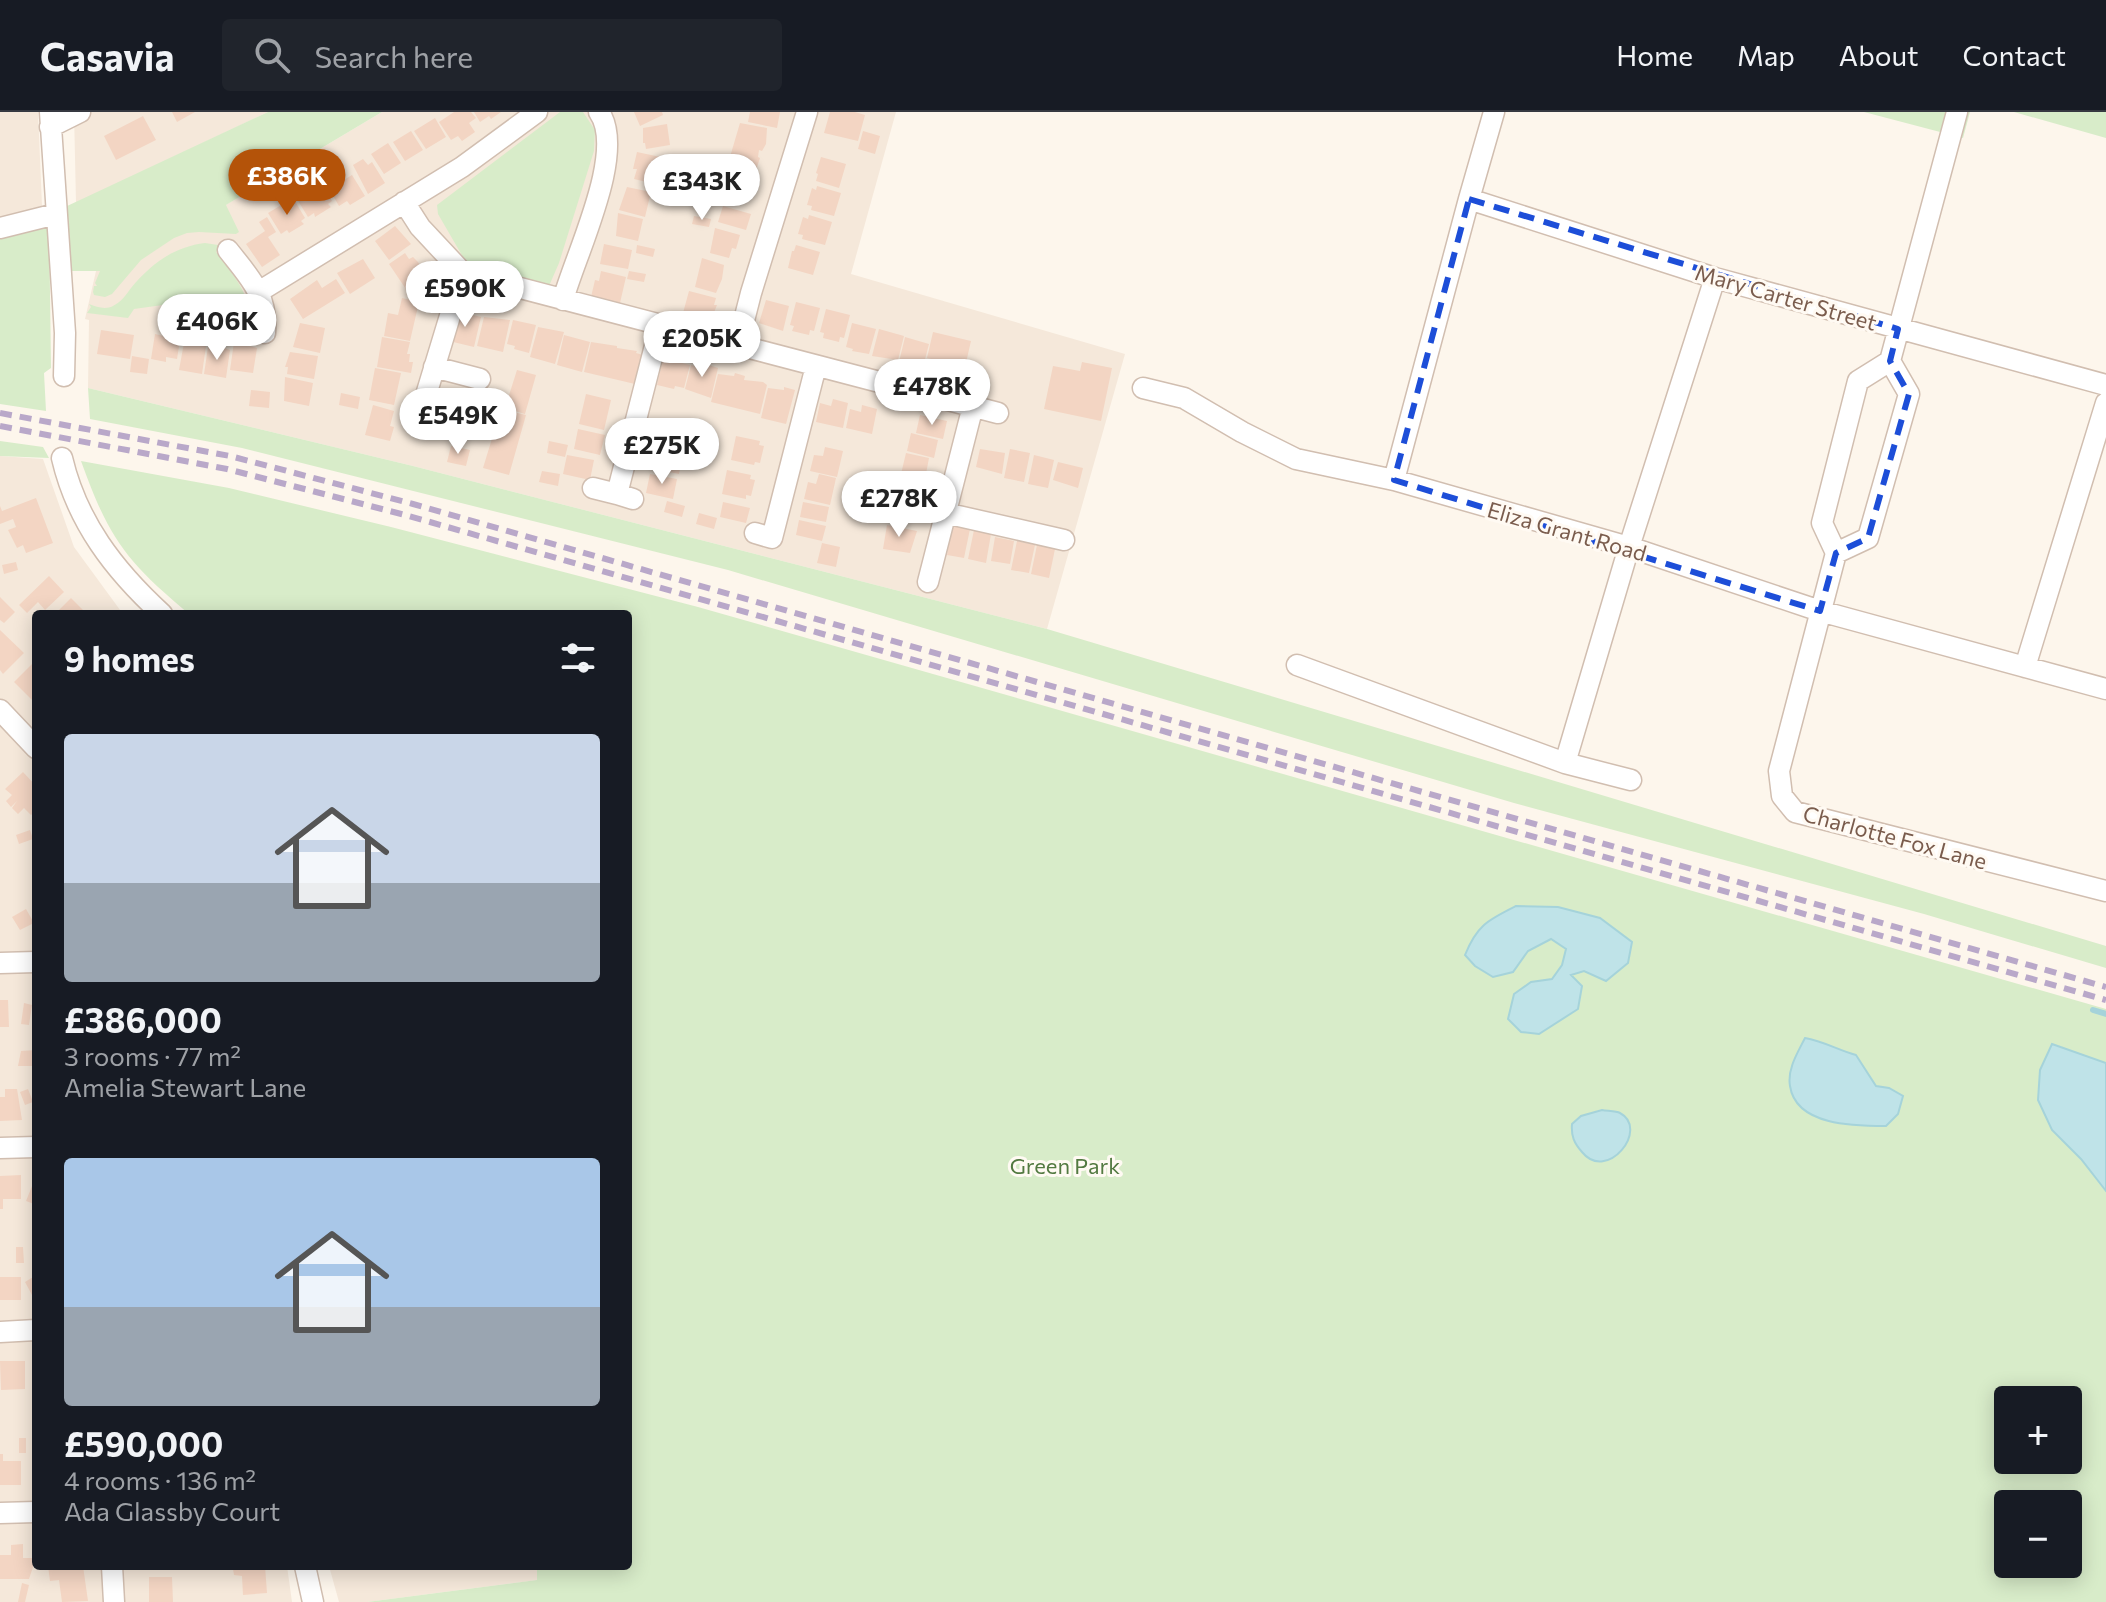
<!DOCTYPE html>
<meta charset="utf-8">
<style>
:root{--surface:#171b24;--page:#20242c;--text:#f1f3f6;--muted:#9ea1a6;--line:#363941;--accent:#b45309}
body{margin:0;font-family:Commissioner,sans-serif;background:var(--page);color:var(--text);height:100vh;display:flex;flex-direction:column;font-size:30px;white-space:nowrap}
*{box-sizing:border-box;margin:0}
p{font-size:26px;color:var(--muted)}
.icon{flex:none;width:44px;height:44px;fill:none;stroke:currentColor;stroke-width:2;stroke-linecap:round;stroke-linejoin:round}
.map{position:relative;flex:1;overflow:hidden}
.details{position:absolute;left:32px;top:498px;width:600px;height:960px;display:flex;flex-direction:column;background:var(--surface);border-radius:8px;box-shadow:0 4px 20px #0003}
.details>*{flex:none}
.buttons{position:absolute;left:1994px;top:1274px;display:grid;gap:16px}
.buttons a{display:grid;place-items:center;width:88px;height:88px;border-radius:8px;background:var(--surface);box-shadow:0 4px 20px #0003;font-size:40px}
.price{position:absolute;translate:-50% -68px;padding:0 18px;border-radius:28px;background:#fff;color:#222;font-size:26px;line-height:52px;filter:drop-shadow(0 2px 4px #0008)}
.price::after{content:'';position:absolute;left:50%;top:48px;width:24px;height:18px;margin-left:-12px;background:inherit;clip-path:polygon(0 0,100% 0,50% 100%)}
.price.on{background:var(--accent);color:#fff}
ul{padding:0;list-style:none}
li{display:grid;align-content:center;gap:16px;height:424px;padding:0 32px}
li span{display:grid;place-items:center;height:248px;border-radius:8px;color:#555}
li>.icon{margin-inline-start:auto}
span .icon{width:144px;height:144px;fill:#fffc;stroke-width:1}
li b{font-size:34px}
h2{display:flex;justify-content:space-between;align-items:center;height:96px;padding:0 32px;font-size:34px}
header{display:flex;align-items:center;gap:48px;box-sizing:border-box;height:112px;padding:0 40px;background:var(--surface);border-bottom:2px solid var(--line)}
header strong{font-size:38px}
nav{display:flex;gap:44px;margin-inline-start:auto;font-size:28px}
.search{width:560px;height:72px;background:var(--page);display:flex;align-items:center;gap:20px;box-sizing:border-box;padding:0 28px;border-radius:8px;color:var(--muted);font-size:30px}
.map>svg:first-child{display:block}
.residential{fill:#f5e8da}
.green{fill:#d8ecc9;fill-rule:evenodd}
.water{fill:#bfe3e8;stroke:#a5d3da;stroke-width:2}
.lines{fill:none;stroke-linecap:round;stroke-linejoin:round}
.stream{stroke:#a5d3da;stroke-width:6}
.building{fill:#f3d5c3}
.minor-casing{stroke:#d1beb0;stroke-width:23}
.minor{stroke:#fff;stroke-width:20}
.rail{stroke:#b9a8c9;stroke-width:6;stroke-dasharray:12 8;stroke-linecap:butt}
.marked{fill:none;stroke:#1d4ed8;stroke-width:6;stroke-dasharray:16 10;stroke-linejoin:round}
.labels{text-anchor:middle;dominant-baseline:central;stroke-width:6;stroke-linejoin:round;paint-order:stroke}
.street-label{font-size:22px;fill:#7a5c4d;stroke:#fffaf3}
.park-label{font-size:22px;fill:#537a41;stroke:#fffaf3}
</style>
<header>
<strong>Casavia</strong>
<div class="search"><svg class="icon" aria-label="search" viewBox="0 0 24 24"><circle cx="10" cy="10" r="6"/><path d="M15 15l6 6"/></svg>Search here</div>
<nav><a>Home</a><a>Map</a><a>About</a><a>Contact</a></nav>
</header>
<div class="map">
<svg width="2106" height="1490" viewBox="0 0 2106 1490">
<rect width="100%" height="100%" fill="#fdf6ec"/>
<path class="residential" d="M0,0H38L42,94L0,107Z
M74,0H268L76,91Z
M382,0H896L851,162L1125,242L1047,517L413,354L88,276L89,208L85,207L96,159L124,144L187,116Z
M0,344L43,347L74,435L123,502H36V1454H287L292,1490H0Z
M329,1454H537L538,1468L367,1490H339Z"/>
<path class="green" d="M268,0H382L226,93L239,120L236,122L199,120L187,121L174,126L141,148L112,182L105,185L94,183L93,180L94,174H97L95,171L100,159H68L65,95Z
M560,0H583L595,18L594,39L559,151L549,174L467,152L438,102L437,93Z
M1864,0H1970L1963,26Z
M2014,0H2106V26Z
M49,107L51,256L44,261L46,299L0,292V121Z
M205,131L218,133L221,136L216,140C232,161 248,179 251,206L177,191L134,197L128,206L87,201L91,195L89,192C97,195 105,198 113,194C121,190 126,183 131,176C151,152 173,135 205,131Z
M88,276L413,354L1047,517L2106,834V856L1924,802L1514,691L728,458L242,336L90,307Z
M0,329L43,335L49,346L0,344Z
M81,349L229,376L391,415L698,495L2106,897V1490H367L537,1468V1454H628V502H189C126,449 109,427 81,349ZM2008,1288H2068V1348H2008ZM2008,1392H2068V1452H2008Z"/>
<path class="water" d="M1516,794L1558,795L1600,806L1632,830L1628,851L1606,869L1584,859L1571,863L1582,874L1578,897L1539,922L1521,920L1508,907L1514,882L1531,870L1552,867L1562,853L1566,837L1551,827L1528,839L1513,860L1493,865L1475,854L1465,843C1477,813 1488,808 1516,794Z
M1805,926C1823,929 1838,938 1856,943L1876,974L1889,976L1903,984L1898,1002L1886,1014C1855,1014 1796,1014 1790,974C1787,957 1798,940 1805,926Z
M2052,932L2106,951V1079L2081,1047L2052,1018L2038,988L2040,958Z
M1602,998C1607,999 1616,999 1620,1001C1650,1017 1607,1071 1582,1040C1574,1031 1571,1024 1572,1012L1581,1004Z"/>
<g class="lines">
<path class="stream" d="M2093,898L2106,902"/>
</g>
<path class="building" d="M172,0H195L177,10Z
M454,0H471L476,6L469,11L475,20L462,29L458,24L451,28L439,10Z
M474,0H501L491,7L489,4L480,10Z
M634,0H662L663,3L640,14Z
M750,0H780L777,16L748,10Z
M830,0H855L865,3L858,29L824,21Z
M143,4L156,28L116,48L104,24Z
M435,6L446,25L426,37L414,19Z
M740,11L767,16L766,32L762,39L759,38L758,45L760,46L755,61L727,55Z
M667,12L670,33L646,37L645,31H643V16Z
M411,19L423,38L405,49L393,30Z
M863,19L880,24L875,42L858,37Z
M388,31L401,51L384,62L371,42Z
M637,40L665,46L659,73L634,67L637,57H633Z
M821,45L846,52L839,76L816,69L818,62L816,61Z
M363,47L368,53L372,50L385,71L368,82L353,53Z
M727,59L749,63L744,92L721,88Z
M352,63L365,84L350,93L347,89L339,94L329,77Z
M320,69L332,89L328,92L331,95L315,105L314,101L308,105L295,84Z
M817,74L841,81L834,104L811,98L812,94L807,93L812,76L816,78Z
M627,75L651,80L645,105L619,98Z
M656,78L673,80L672,89L655,86Z
M293,86L305,106L301,109L304,112L289,121L287,118L281,122L268,101Z
M723,94L751,102L746,118L718,110Z
M618,101L643,107L638,129L616,124Z
M809,103L832,110L825,133L802,127L803,123L798,122L803,105L808,107Z
M694,104L711,107L709,115L692,112Z
M267,105L276,120L268,125L280,143L262,155L246,132L265,119L259,110Z
M395,114L411,132L389,148L375,129Z
M715,116L740,123L736,137L732,136L729,146L710,141Z
M604,132L632,138L628,157L600,152Z
M637,133L655,137L653,145L636,141Z
M796,133L820,140L813,163L788,156L792,139H794Z
M405,141L409,147L413,145L418,150L432,172L412,186L389,152Z
M702,146L724,153L722,167L716,181L695,175Z
M363,147L375,166L350,182L337,161Z
M601,159L626,165L620,191L591,185L595,168L599,169Z
M629,159L646,162L644,170L627,167Z
M336,167L345,181L303,207L290,187L317,168L322,176Z
M689,179L716,186L714,193H717L711,208L683,201Z
M402,186L419,190L410,229L384,224L388,201L398,203Z
M766,188L789,194L783,219L759,211Z
M796,190L820,196L814,219L810,218L809,223L792,219L794,214L790,213Z
M826,197L850,203L844,226L840,225L839,230L823,226L824,221L820,220Z
M456,199L481,205L474,235L449,229Z
M484,205L510,208L503,240L477,234Z
M513,208L536,213L529,241L514,237L515,234L507,232Z
M300,211L325,216L320,241L293,235Z
M852,211L876,217L869,242L852,239L853,237L846,235Z
M538,215L564,220L555,252L530,245Z
M879,217L904,224L898,248L872,244Z
M101,218L134,223L130,247L97,242Z
M933,220L971,229L965,255L927,246Z
M155,222L180,228L177,247L166,245V250L151,247Z
M564,223L590,230L582,260L557,253Z
M382,225L410,230L407,242H410L409,250H413L411,261L377,255Z
M905,225L929,232L923,255L899,250Z
M191,229L206,234L202,262L179,258L184,231L191,232Z
M234,230L257,236L253,261L230,258Z
M591,230L617,234V236L637,239L636,241L643,243L635,272L584,260Z
M215,233L230,238L226,266L204,262L208,235L215,236Z
M290,240L318,244L314,267L287,262L288,255H285Z
M664,243L683,246L682,251L690,253L684,276L675,274L674,277L657,273Z
M132,244L149,247L147,262L130,260Z
M699,250L718,256L711,286L685,277L691,253L698,255Z
M1082,250L1112,256L1101,309L1044,297L1053,254L1080,259Z
M375,256L401,261L394,293L369,288Z
M517,258L536,263L525,302L505,296Z
M735,261L745,264L744,268L763,270L767,273L760,302L711,290L718,262L734,264Z
M285,265L313,271L309,294L284,289Z
M784,275L795,278L786,312L761,306L768,276L784,278Z
M251,278L270,280L269,296L249,294Z
M341,281L360,285L358,297L339,293Z
M586,282L611,288L604,318L579,312Z
M833,287L848,291L843,316L816,310L820,291L831,294Z
M433,292L461,300L453,329L426,321Z
M373,293L394,299L390,314L394,315L390,329L365,323Z
M862,293L877,297L872,322L846,316L850,297L861,300Z
M501,297L526,303L509,363L483,356Z
M920,303L947,309L943,327L916,321Z
M674,306L692,310L688,335L660,330L664,312L673,314Z
M578,317L605,323L600,343L574,337Z
M911,321L938,328L934,346L907,339Z
M736,324L760,329L759,333L764,334L760,351L755,350L754,353L731,348Z
M549,329L568,333L565,345L547,341Z
M660,333L684,337L679,362L655,357L656,353L651,352L654,336L659,337Z
M451,334L470,338L466,354L447,350Z
M825,335L843,339L837,365L810,359L814,343L823,344Z
M980,337L1005,341L1002,362L976,355Z
M1010,337L1030,341L1024,370L1004,366Z
M906,341L929,346L925,367L901,362Z
M567,343L594,348L590,368L563,362Z
M1034,343L1054,348L1048,376L1028,372Z
M1058,350L1083,356L1078,376L1053,368Z
M727,358L751,363L750,367L755,368L751,384L746,383V387L722,382Z
M542,359L560,362L558,374L539,370Z
M650,362L677,367L673,387L646,381Z
M819,362L836,366L830,393L804,387L808,370L816,372Z
M900,365L924,369L921,390L897,385Z
M36,386L53,431L26,441L23,433L17,436L8,418L16,415L13,407L0,412V394L2,399Z
M895,388L922,393L919,411L892,406Z
M667,389L685,394L682,405L664,400Z
M723,390L750,396L746,411L720,405Z
M803,390L829,395L826,410L800,405Z
M699,401L717,406L714,417L696,412Z
M799,408L826,414L822,429L796,423Z
M887,413L917,419L910,441L883,437Z
M952,414L970,417L964,446L947,443Z
M974,418L991,422L986,451L968,447Z
M995,425L1014,429L1010,452L991,449Z
M1017,429L1035,433L1029,461L1011,458Z
M822,431L840,435L836,455L817,451Z
M1037,433L1055,437L1049,466L1031,462Z
M16,450L18,458L4,462L2,453Z
M49,464L64,480L45,498L38,490L27,501L19,493Z
M0,485L15,500L4,511L0,508Z
M71,486L87,502H55Z
M0,518L24,541L3,562L0,558Z
M33,551L36,554V592L14,570Z
M23,660L36,674V698L31,703L24,696L18,702L12,696L17,689L11,695L6,689L12,683L5,677Z
M30,718L33,727L19,732L16,723Z
M26,797L34,811L20,818L12,805Z
M0,888H8L9,915H0Z
M24,891L32,893L29,913L21,912Z
M36,938V954H18L21,939Z
M5,977H17L22,1008L0,1009V985H5Z
M28,977L33,990L25,993L20,980Z
M21,1063V1087H3V1097H0V1064Z
M32,1074L36,1076L34,1092L26,1089Z
M16,1135H23L24,1151H16Z
M0,1165H21V1188H0Z
M33,1165L36,1181L32,1183L25,1170Z
M0,1249H25V1277L1,1278Z
M19,1326H26V1341H19Z
M0,1342H3V1349H21V1373H0Z
M23,1432V1446H36L29,1467H0V1443H11V1433Z
M48,1454H83L88,1489L62,1490L59,1468L50,1469Z
M265,1454L267,1481L243,1483L242,1464L234,1463L233,1457L241,1454Z
M149,1465H172L173,1490H149Z
M22,1471L29,1473L25,1490H18Z"/>
<g class="lines">
<g class="minor-casing">
<path id="minor" d="M50,0L65,221L64,264
M1494,0L1469,87L1394,368L1629,435L1820,499L2106,577
M1957,0L1890,249L1858,269L1822,411L1836,441L1779,659L1782,684L1795,700L2106,779
M50,15L80,0
M1469,87L1715,166L2106,273
M404,90L420,115L463,161L998,301
M0,116L56,102
M228,138C250,166 268,183 265,221L249,219
M260,179L462,55L537,0
M563,188C575,143 627,40 599,0
M738,232L751,181L807,0
M434,255L480,267
M1143,276L1184,286L1242,320L1296,347L1394,368
M419,306L463,161
M62,346C77,410 114,458 162,502
M593,376L617,382
M633,387L617,382L660,214
M945,401L1064,428
M755,421L772,426L816,254
M1836,441L1868,426L1909,282L1890,249
M928,470L973,294
M1297,553L1565,651
M2025,555L2106,291
M0,598L36,636
M1631,668L1565,651L1629,435L1715,166
M0,851L36,850
M0,1036L36,1035
M0,1220L36,1218
M0,1401L36,1400
M112,1454L114,1490
M305,1454L313,1490"/>
</g>
<use href="#minor" class="minor"/>
<path class="rail" d="M0,301L230,344L413,392L2106,875
M0,314L227,357L409,404L2106,888"/>
</g>
<path class="marked" d="M1469,87L1898,217L1890,249L1909,282L1868,426L1836,441L1820,499L1394,368Z"/>
<g class="labels">
<g class="street-label">
<text transform="translate(1786 185) rotate(16)">Mary Carter Street</text>
<text transform="translate(1567 419) rotate(16)">Eliza Grant Road</text>
<text transform="translate(1895 725) rotate(15)">Charlotte Fox Lane</text>
</g>
<g class="park-label">
<text x="1065" y="1053">Green Park</text>
</g>
</g>
</svg>
<div class="buttons">
<a>+</a>
<a>−</a>
</div>
<b class="price on" style="left:287px;top:105px">£386K</b>
<b class="price" style="left:702px;top:110px">£343K</b>
<b class="price" style="left:465px;top:217px">£590K</b>
<b class="price" style="left:217px;top:250px">£406K</b>
<b class="price" style="left:702px;top:267px">£205K</b>
<b class="price" style="left:932px;top:315px">£478K</b>
<b class="price" style="left:458px;top:344px">£549K</b>
<b class="price" style="left:662px;top:374px">£275K</b>
<b class="price" style="left:899px;top:427px">£278K</b>
<section class="details">
<h2>9 homes<svg class="icon" aria-label="filters" viewBox="0 0 24 24"><path d="M4 7h16M4 17h16"/><circle cx="9" cy="7" r="2"/><circle cx="15" cy="17" r="2"/></svg></h2>
<ul>
<li><span style="background:linear-gradient(#c9d6e8 60%,#9aa5b1 0)"><svg class="icon" aria-label="home" viewBox="0 0 24 24"><path d="M3 11l9-7 9 7M6 9v11h12V9"/></svg></span><div><b>£386,000</b><p>3 rooms · 77 m²</p><p>Amelia Stewart Lane</p></div></li>
<li><span style="background:linear-gradient(#a9c7e8 60%,#9aa5b1 0)"><svg class="icon" aria-label="home" viewBox="0 0 24 24"><path d="M3 11l9-7 9 7M6 9v11h12V9"/></svg></span><div><b>£590,000</b><p>4 rooms · 136 m²</p><p>Ada Glassby Court</p></div></li>
</ul>
</section>
</div>
